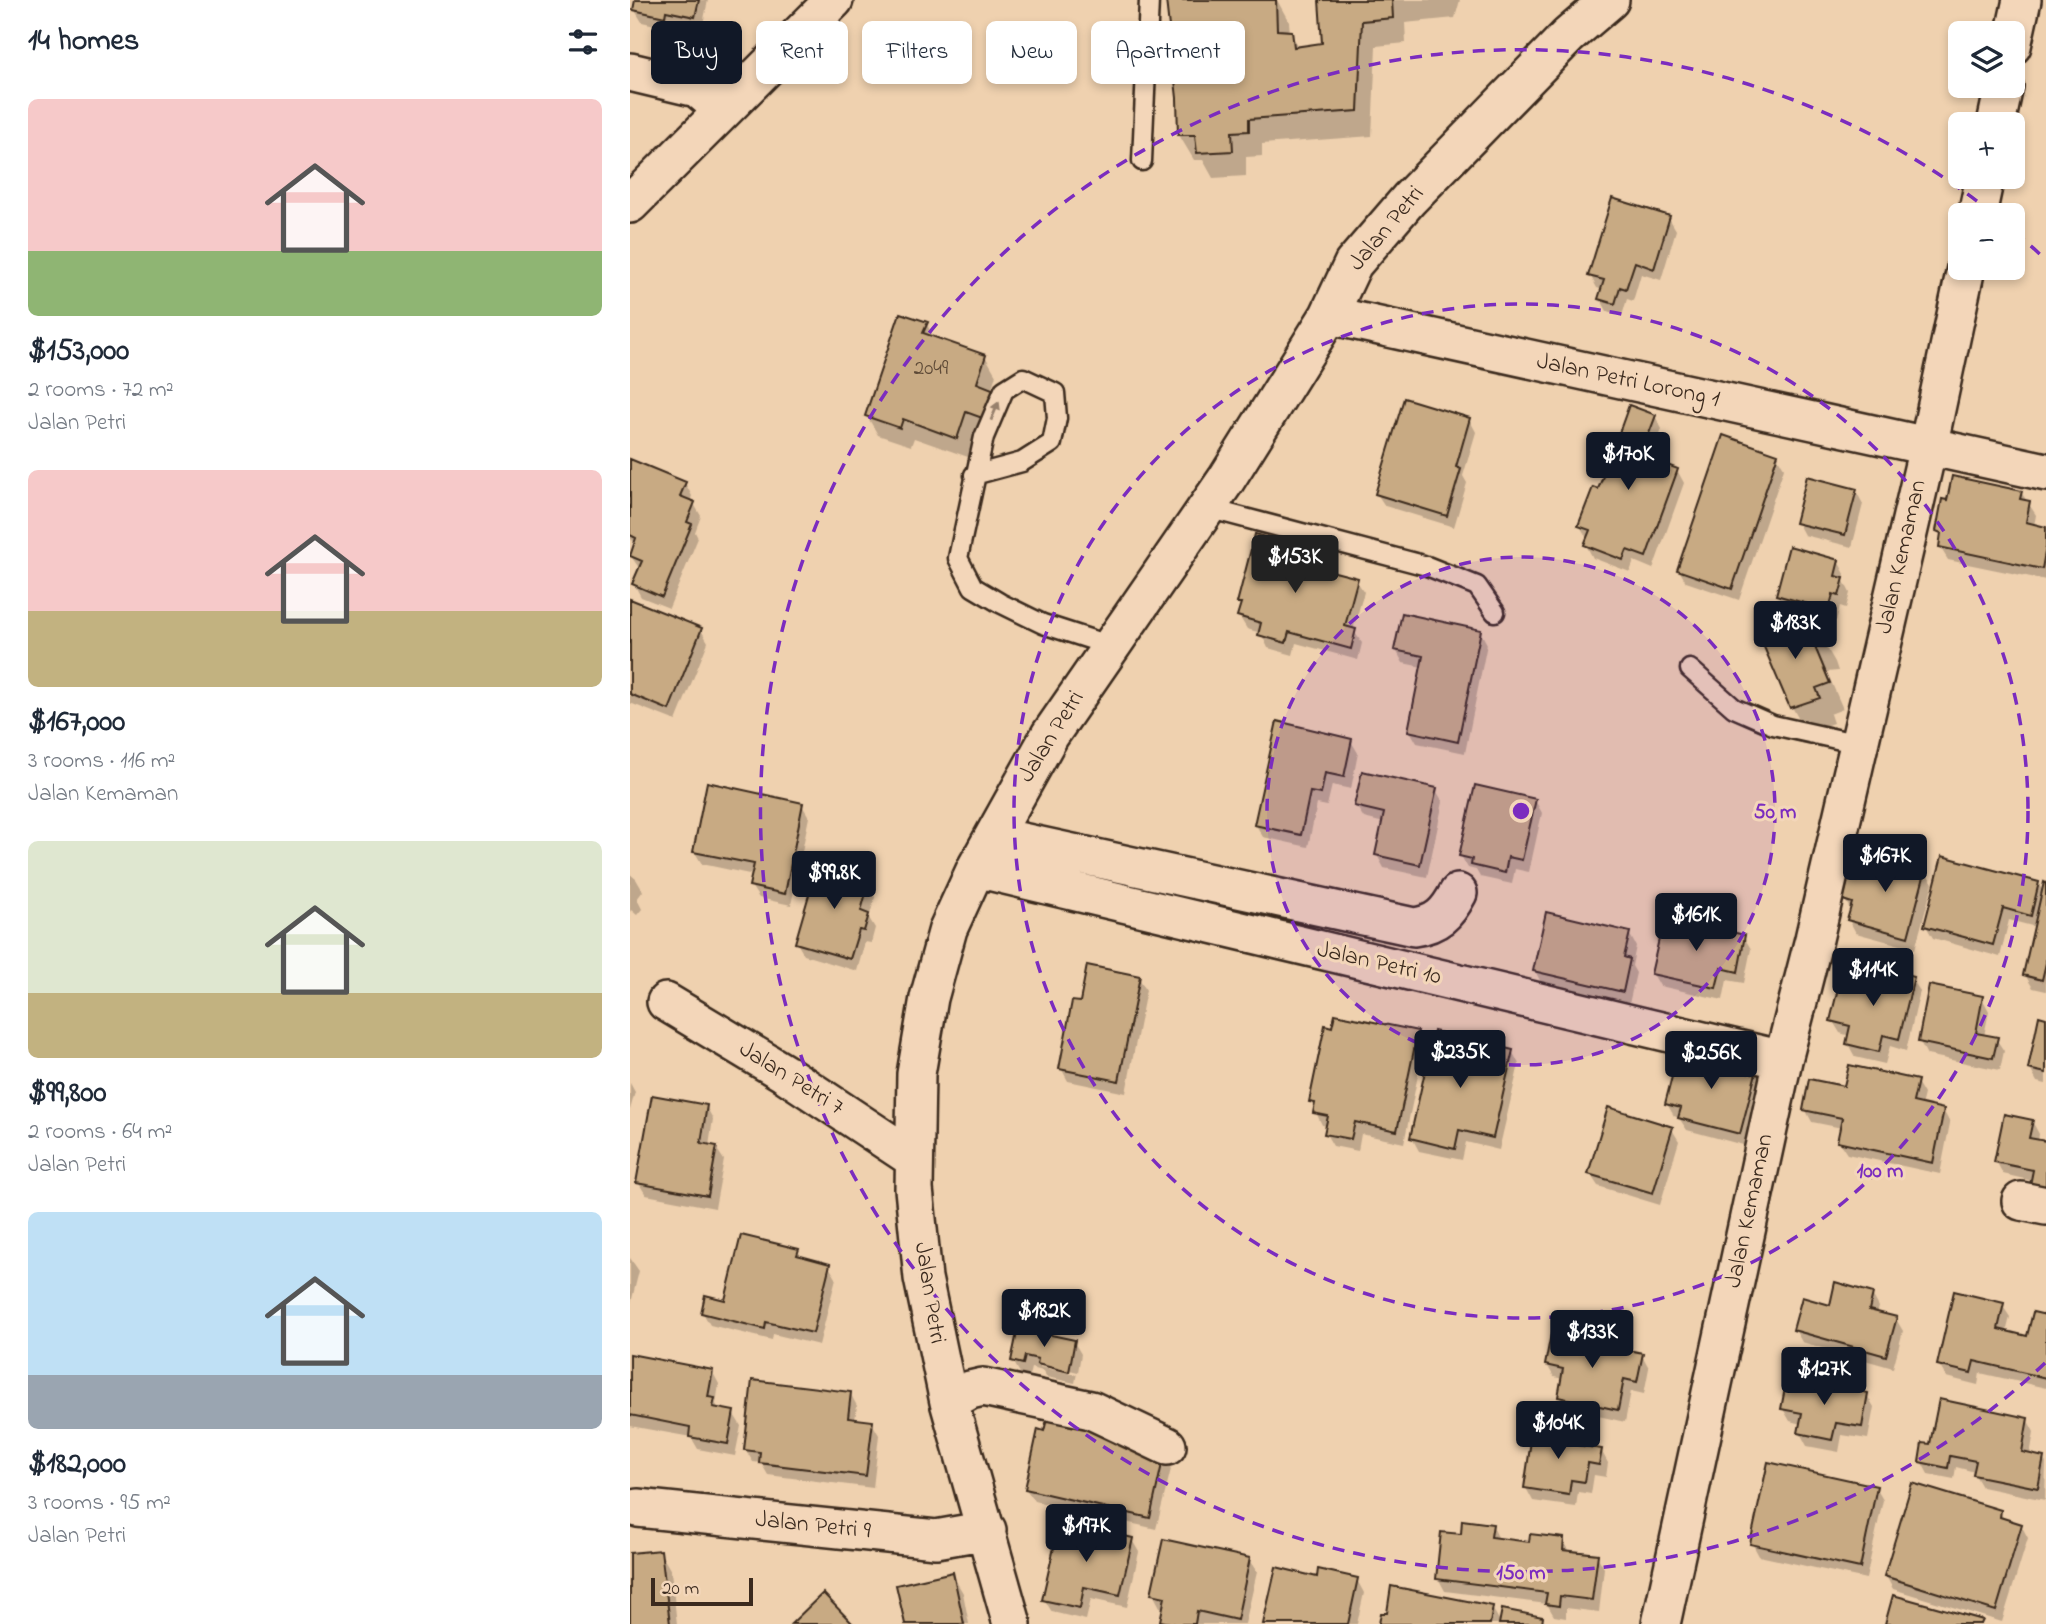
<!DOCTYPE html>
<meta charset="utf-8">
<style>
:root{--surface:#fff;--page:#f6f6f7;--text:#1f2937;--muted:#747a83;--accent:#111827}
body{margin:0;font-family:"Indie Flower",sans-serif;background:var(--page);color:var(--text);height:100vh;display:flex;flex-direction:column;font-size:26px;white-space:nowrap}
*{box-sizing:border-box;margin:0}
p{font-size:23px;color:var(--muted)}
.icon{flex:none;width:38px;height:38px;fill:none;stroke:currentColor;stroke-width:2;stroke-linecap:round;stroke-linejoin:round}
.map{position:relative;flex:1;overflow:hidden}
.sheet{display:flex;flex-direction:column;background:var(--surface);width:630px}
.sheet>*{flex:none}
.top-card{position:absolute;left:21px;top:21px;width:665px;height:63px;display:flex;gap:14px}
.controls{position:absolute;left:1318px;top:21px;display:grid;gap:14px}
.controls a{display:grid;place-items:center;width:77px;height:77px;border-radius:10px;background:var(--surface);box-shadow:0 4px 10px #0003;font-size:35px}
.scale{position:absolute;left:21px;bottom:18px;width:102px;box-sizing:border-box;padding-left:7px;border:4px solid #3b2a1e;border-top:0;font-size:19px;line-height:24px;white-space:nowrap;color:#3b2a1e;-webkit-text-stroke:5px #f3d6b9;paint-order:stroke}
.price{position:absolute;translate:-50% -60px;padding:0 16px;border-radius:7px;background:var(--accent);color:#fff;font-size:23px;line-height:46px;filter:drop-shadow(0 2px 4px #0008)}
.price::after{content:'';position:absolute;left:50%;top:42px;width:21px;height:16px;margin-left:-10px;background:inherit;clip-path:polygon(0 0,100% 0,50% 100%)}
.price.on{background:#222;color:#fff}
ul{padding:0;list-style:none}
li{display:grid;align-content:center;gap:14px;height:371px;padding:0 28px}
li span{display:grid;place-items:center;height:217px;border-radius:10px;color:#555}
li>.icon{margin-inline-start:auto}
span .icon{width:126px;height:126px;fill:#fffc;stroke-width:1}
li b{font-size:30px}
h2{display:flex;justify-content:space-between;align-items:center;height:84px;padding:0 28px;font-size:30px}
.chip{padding:0 24px;border-radius:10px;background:var(--surface);box-shadow:0 4px 10px #0003;font-size:24px;line-height:63px}
.chip.on{background:var(--accent);color:#fff}
main{display:flex;flex:1;min-height:0}
.map>svg:first-child{display:block}
.shadow{fill:#0003}
.building{fill:#c8aa83;stroke:#3b2a1e;stroke-width:2}
.lines{fill:none;stroke-linecap:round;stroke-linejoin:round}
.lane-casing{stroke:#3b2a1e;stroke-width:23}
.street-casing{stroke:#3b2a1e;stroke-width:42}
.lane{stroke:#f3d6b9;stroke-width:18}
.street{stroke:#f3d6b9;stroke-width:37}
.oneway{fill:#97806c}
.ring{fill:none;stroke:#7b2cbf;stroke-width:3.5;stroke-dasharray:12 9}
.labels{text-anchor:middle;dominant-baseline:central;stroke-width:6;stroke-linejoin:round;paint-order:stroke}
.number-label{font-size:21px;fill:#5e4a37}
.street-label{font-size:24px;fill:#3b2a1e;stroke:#f3d6b9}
.centre{fill:#7b2cbf;stroke:#f3d6b9;stroke-width:3.5}
.ring-label{font-size:21px;text-anchor:middle;font-weight:bold;fill:#7b2cbf;stroke:#f3d6b9;stroke-width:6;stroke-linejoin:round;paint-order:stroke}
</style>
<main>
<section class="sheet">
<h2>14 homes<svg class="icon" aria-label="filters" viewBox="0 0 24 24"><path d="M4 7h16M4 17h16"/><circle cx="9" cy="7" r="2"/><circle cx="15" cy="17" r="2"/></svg></h2>
<ul>
<li><span style="background:linear-gradient(#f6c9c9 70%,#8fb573 0)"><svg class="icon" aria-label="home" viewBox="0 0 24 24"><path d="M3 11l9-7 9 7M6 9v11h12V9"/></svg></span><div><b>$153,000</b><p>2 rooms · 72 m²</p><p>Jalan Petri</p></div></li>
<li><span style="background:linear-gradient(#f6c9c9 65%,#c2b280 0)"><svg class="icon" aria-label="home" viewBox="0 0 24 24"><path d="M3 11l9-7 9 7M6 9v11h12V9"/></svg></span><div><b>$167,000</b><p>3 rooms · 116 m²</p><p>Jalan Kemaman</p></div></li>
<li><span style="background:linear-gradient(#dfe7d0 70%,#c2b280 0)"><svg class="icon" aria-label="home" viewBox="0 0 24 24"><path d="M3 11l9-7 9 7M6 9v11h12V9"/></svg></span><div><b>$99,800</b><p>2 rooms · 64 m²</p><p>Jalan Petri</p></div></li>
<li><span style="background:linear-gradient(#bfe0f5 75%,#9aa5b1 0)"><svg class="icon" aria-label="home" viewBox="0 0 24 24"><path d="M3 11l9-7 9 7M6 9v11h12V9"/></svg></span><div><b>$182,000</b><p>3 rooms · 95 m²</p><p>Jalan Petri</p></div></li>
</ul>
</section>
<div class="map">
<svg width="1416" height="1624" viewBox="0 0 1416 1624">
<rect width="100%" height="100%" fill="#efd1af"/>
<filter id="ink" filterUnits="userSpaceOnUse"><feTurbulence type="fractalNoise" baseFrequency=".0143" numOctaves="2"/><feDisplacementMap in="SourceGraphic" scale="14" xChannelSelector="R" yChannelSelector="G"/><feConvolveMatrix kernelMatrix="1 2 1 2 8 2 1 2 1" color-interpolation-filters="sRGB"/></filter>
<g filter="url(#ink)">
<path class="shadow" d="M6,0H78L72,29L43,23L42,29L12,22L4,9Z
M538,0H647L659,22L660,33L670,48L694,44L690,0H830L825,18L775,23L776,43L746,46L742,136L632,144V156L616,157V176L583,178L573,160H564L549,135V98Z
M1039,218L1046,230L1031,280L1011,274L1003,301L997,299L992,316L977,311L970,298L973,290L967,288L960,275Z
M296,323L305,339L355,356L366,375L361,390L375,410L366,437L347,430L338,457L284,438L281,446L248,435L237,416Z
M1025,416L1032,429L1021,460L1047,470L1054,483L1023,569L1004,561L1000,572L963,558L956,545L958,540L950,526L969,491L977,471L972,463L986,447Z
M839,419L846,432L833,476L837,483L824,527L755,506L747,494Z
M1147,456L1154,468L1109,600L1056,582L1049,570Z
M0,461L55,483L62,496L60,502L64,504L71,516L65,532L68,538L39,608L11,597L4,584L10,569L0,555L5,543L0,538Z
M1226,491L1233,504L1222,547L1174,535L1167,522Z
M1391,492L1406,515L1404,526L1416,529V580L1318,560L1310,547L1312,538L1308,531Z
M681,552L688,564L687,569L726,580L734,592L723,630L732,643L728,660L666,643L663,655L638,648L631,633L617,629L609,616L612,607L609,602Z
M1208,561L1215,574L1214,581L1220,593L1216,608L1210,606L1206,621L1155,608L1148,595Z
M0,601L71,630L78,642L46,721L0,703Z
M850,631L857,644L835,753L787,743L780,731L792,667L773,663L766,650Z
M1190,636L1205,662L1208,671L1197,672L1213,709L1200,714L1203,723L1176,732L1162,707L1133,640Z
M721,741L728,753L721,789L702,785L697,806L687,804L678,847L633,837L626,825Z
M806,790L813,802L797,877L754,868L747,855L754,823L734,818L726,806Z
M905,800L912,813L899,872L885,869L882,884L850,877L846,870L838,868L831,856Z
M172,805L179,817L161,905L129,898L121,886L124,875L72,864L64,851Z
M219,871L224,880L238,884L245,897L239,918L245,928L241,943L235,942L227,971L174,955L167,943Z
M1295,871L1303,883L1285,949L1226,933L1219,920L1221,911L1215,900L1228,883Z
M0,874L6,879L13,891L7,899L12,909L7,915L1,910L0,912Z
M1408,883L1414,893L1416,885V991L1403,988L1395,975L1406,927L1379,920L1370,957L1303,938L1296,926Z
M999,933L1006,946L1002,966L1006,973L999,1004L912,984L905,971Z
M1114,937L1121,949L1114,983L1097,980L1093,1000L1030,986L1023,974Z
M509,978L516,990L496,1093L438,1081L431,1068L451,1004Z
M1282,979L1290,991L1276,1051L1260,1046L1255,1064L1225,1057L1218,1044L1220,1036L1210,1033L1202,1020Z
M1352,998L1359,1011L1354,1036L1366,1039L1374,1051L1370,1070L1297,1055L1290,1042Z
M1416,1020V1084L1407,1082L1400,1069Z
M786,1033L794,1046L774,1143L731,1134L728,1151L703,1146L696,1134L697,1126L692,1125L681,1102Z
M882,1051L889,1064L869,1150L836,1142L832,1160L789,1151L782,1138Z
M1126,1071L1133,1083L1117,1146L1057,1130L1049,1118L1044,1116L1037,1104Z
M1287,1082L1294,1094L1291,1106L1313,1110L1320,1123L1310,1174L1217,1154L1209,1142L1212,1128L1182,1122L1175,1109L1216,1088Z
M0,1083L5,1092L0,1110Z
M76,1106L83,1119L79,1146L86,1148L94,1160L85,1208L16,1195L8,1182Z
M1402,1121L1409,1134L1408,1141L1416,1143L1403,1181L1373,1174L1366,1161Z
M1041,1128L1049,1141L1030,1205L968,1186L960,1174Z
M168,1251L172,1258L198,1265L206,1278L189,1345L143,1334L142,1340L80,1325L73,1313L96,1302Z
M0,1258L9,1271L0,1307Z
M1242,1294L1249,1307L1247,1314L1266,1319L1273,1331L1263,1368L1172,1342L1165,1330L1201,1307Z
M1372,1305L1380,1317L1376,1333L1398,1338L1416,1317V1388L1350,1373L1348,1385L1316,1377L1309,1365Z
M389,1330L444,1342L451,1354L448,1372L410,1363V1367L447,1375V1373L445,1383L416,1377L413,1371L401,1368L399,1376L390,1373L383,1361Z
M0,1355L82,1371L89,1384L86,1404L89,1410L103,1413L111,1426L105,1456L68,1449L61,1437L0,1426Z
M1012,1355L1019,1368L1014,1394L1001,1391L995,1422L937,1409L929,1396L933,1379L924,1377L917,1365Z
M220,1393L227,1406L225,1420L242,1423L249,1435L243,1488L138,1475L131,1463L123,1462L115,1449Z
M1237,1395L1244,1407L1238,1439L1212,1435L1209,1452L1177,1446L1170,1433L1171,1424L1160,1421L1153,1409Z
M1397,1419L1404,1432L1400,1455L1413,1458L1416,1463L1415,1500L1352,1487L1345,1475V1472L1326,1467L1324,1479L1298,1474L1291,1461L1302,1446Z
M946,1436L954,1448L971,1450L978,1463L976,1477L964,1475L961,1494L948,1492L946,1507L903,1501L896,1488Z
M533,1456L541,1469L526,1529L404,1501L396,1489Z
M1246,1488L1253,1500L1236,1579L1129,1556L1122,1543Z
M1370,1512L1375,1521L1391,1525L1398,1538L1372,1622L1263,1589L1256,1576Z
M862,1525L869,1539L901,1544L933,1540L941,1553L967,1556L974,1568L969,1612L936,1608V1618L924,1616L917,1604L815,1591L808,1578L832,1536Z
M502,1540L509,1552L497,1607L461,1599L456,1620L422,1612L414,1599Z
M30,1552L41,1571L47,1624H0V1555Z
M619,1560L627,1572L615,1624H534L532,1620L535,1608L530,1607L523,1594Z
M322,1574L333,1593L339,1624H276Z
M688,1579L727,1580L734,1593L727,1624H635Z
M862,1608L871,1623L912,1618L915,1624H751Z"/>
<path class="building" d="M5,0H69L65,17L36,11L35,17L3,10Z
M536,0H646L647,30L662,31L664,47L692,43L689,0H762L763,18L732,21L728,111L619,119V131L602,132L603,151L567,153L565,135H548L547,98Z
M982,198L1040,216L1024,269L1005,262L996,289L990,287L985,304L968,299L974,280L958,276Z
M270,313L298,322L293,333L356,355L347,383L365,390L355,419L336,412L327,439L273,419L270,428L235,416Z
M774,398L840,418L826,467L831,469L817,516L745,494Z
M999,405L1026,415L1011,455L1048,469L1016,557L997,550L993,560L954,545L960,530L948,526L963,487L968,489L977,466L970,463L978,442L985,444Z
M1093,435L1148,454L1102,589L1047,570Z
M0,459L56,482L50,496L65,502L57,522L62,524L32,597L2,584L12,561L0,556L6,538L0,535Z
M1177,476L1227,489L1215,535L1165,523Z
M1322,476L1392,491L1390,499L1400,501L1396,522L1416,527V547L1412,569L1309,547L1311,533L1306,531L1312,499L1317,500Z
M625,534L682,550L678,565L728,578L715,626L726,629L721,649L659,632L656,643L628,635L631,623L607,616L611,603H607Z
M1159,546L1209,560L1205,576L1214,578L1209,596L1203,594L1199,610L1146,595Z
M0,599L72,628L39,710L0,694Z
M772,613L851,630L828,742L778,731L793,656L764,650Z
M1139,618L1191,634L1195,647H1185L1200,683L1186,688L1190,698L1160,708L1131,640Z
M647,721L722,739L714,777L695,773L691,794L680,792L671,835L624,825Z
M732,771L807,788L790,865L745,855L754,813L724,806Z
M77,782L173,803L155,894L119,886L124,864L63,852Z
M845,785L906,799L892,860L878,857L875,873L841,865L842,859L829,856Z
M1235,852L1296,869L1278,937L1217,920L1222,903L1213,900L1218,879L1227,881Z
M1312,856L1409,882L1401,916L1373,908L1363,945L1294,926Z
M189,860L221,870L219,877L239,882L231,911L239,914L234,931L229,930L220,959L165,943Z
M1414,882L1416,883V963L1412,980L1393,975Z
M916,912L1000,932L994,957L1000,959L993,992L903,971Z
M1034,917L1115,935L1108,972L1091,968L1086,988L1021,974Z
M457,965L510,976L489,1081L429,1069L442,1001L450,1002Z
M1250,969L1284,977L1269,1039L1253,1035L1249,1052L1216,1044L1220,1026L1200,1021L1211,976L1246,984Z
M1299,985L1353,996L1346,1033L1368,1037L1363,1058L1288,1042Z
M705,1014L788,1031L767,1131L725,1122L721,1139L694,1134L698,1116L683,1113L685,1103L679,1102L695,1025L702,1027Z
M1409,1016L1416,1018V1073L1398,1069Z
M804,1031L883,1050L863,1138L829,1130L825,1149L780,1138Z
M1049,1049L1127,1069L1110,1134L1048,1118L1051,1108L1035,1104Z
M1219,1065L1288,1080L1283,1102L1314,1109L1303,1163L1207,1142L1212,1118L1173,1110L1179,1079L1214,1086Z
M22,1095L77,1105L71,1143L87,1146L78,1196L6,1183Z
M978,1107L1043,1127L1023,1193L958,1174Z
M1374,1114L1403,1120L1399,1138L1416,1141V1198L1398,1195L1403,1170L1364,1162Z
M111,1235L169,1249L167,1255L200,1264L183,1333L136,1322L135,1329L71,1313L75,1295L95,1300Z
M1205,1282L1243,1293L1239,1310L1267,1317L1256,1356L1163,1330L1172,1297L1200,1305Z
M1324,1291L1374,1303L1368,1329L1397,1336L1403,1312L1416,1315V1378L1344,1361L1341,1373L1307,1365Z
M388,1328L445,1340L439,1372L407,1364L408,1359L395,1356L393,1364L381,1361Z
M921,1334L1013,1353L1007,1382L994,1379L988,1410L928,1397L933,1369L915,1365Z
M0,1354L83,1370L78,1397L85,1398L83,1407L104,1411L98,1444L59,1437L60,1427L0,1415Z
M1157,1378L1238,1393L1232,1427L1206,1423L1202,1440L1168,1433L1172,1413L1151,1409Z
M122,1380L221,1392L218,1418L243,1421L236,1476L129,1463L130,1452L114,1450Z
M1309,1399L1398,1418L1392,1452L1414,1457L1408,1488L1343,1475L1346,1461L1320,1456L1318,1468L1289,1462L1292,1443L1300,1444Z
M419,1411L534,1455L520,1518L395,1489L408,1429L414,1431Z
M903,1427L948,1434L946,1445L972,1449L969,1465L958,1463L955,1482L941,1480L939,1495L894,1488Z
M1138,1462L1247,1486L1230,1568L1120,1544Z
M1282,1483L1371,1510L1370,1517L1392,1524L1366,1611L1254,1576Z
M832,1520L863,1524L861,1537L899,1542L900,1534L934,1538L933,1550L968,1554L962,1600L930,1596L929,1606L915,1604L917,1593L806,1579L811,1532L831,1534Z
M430,1521L503,1538L490,1595L454,1587L450,1608L412,1600Z
M533,1539L620,1558L607,1620L567,1611L565,1624H545L530,1621L535,1597L521,1594Z
M31,1550L40,1624H0V1553Z
M646,1567L687,1577L688,1569L728,1578L718,1624H633Z
M323,1572L334,1624H275L266,1585Z
M761,1586L863,1606L860,1624H749L751,1613H757Z
M193,1593L223,1624H161Z
M1263,1595L1353,1620L1351,1624H1255Z
M872,1609L913,1617L912,1624H869Z"/>
<g class="lines">
<g class="lane-casing">
<path id="lane" d="M512,161L519,0
M344,475L392,462L422,443L427,418L425,393L393,378L374,390L354,437L328,558L343,587L370,603L413,624L481,646
M577,508L797,566L847,586L865,612
M1060,669L1104,708L1143,725L1229,744"/>
</g>
<g class="street-casing">
<path id="street" d="M1382,46L1392,0
M0,72L67,88L93,110
M1366,124L1374,86
M0,204L204,0
M1347,215L1355,177
M699,315L1416,472
M364,836L784,927C807,924 817,914 828,893
M346,868L1153,1060
M36,1002L154,1073L284,1159
M1391,1201L1416,1206
M319,1402L340,1390L353,1387L461,1410L537,1446
M8,1508L306,1539L357,1530
M382,1624L319,1402L293,1278L284,1189L286,1074L299,998L318,929L346,868L420,735L596,480L699,315L723,264L779,199L938,36L980,0
M1031,1624L1153,1060L1184,939L1298,447L1336,268"/>
</g>
<use href="#lane" class="lane"/>
<use href="#street" class="street"/>
</g>
<defs><path id="oneway-solid" d="M-6-.8H1V-3.2L6.5 0L1 3.2V.8H-6Z" transform="scale(1.75)"/></defs>
<use class="oneway" href="#oneway-solid" transform="translate(365 411) rotate(-67)"/>
</g>
<circle cx="891" cy="811" r="254" fill="#7b2cbf" fill-opacity=".12"/>
<g class="ring">
<circle cx="891" cy="811" r="254"/>
<circle cx="891" cy="811" r="507"/>
<path d="M1415 1363A761 761 0 1 1 1360 211M1385 232A761 761 0 0 1 1415 259"/>
</g>
<g class="labels">
<g class="number-label">
<text x="301" y="369">2049</text>
</g>
<g class="street-label">
<text transform="translate(757 229) rotate(-50)">Jalan Petri</text>
<text transform="translate(998 381) rotate(12)">Jalan Petri Lorong 1</text>
<text transform="translate(1272 557) rotate(-77)">Jalan Kemaman</text>
<text transform="translate(422 737) rotate(-58)">Jalan Petri</text>
<text transform="translate(749 964) rotate(13)">Jalan Petri 10</text>
<text transform="translate(161 1079) rotate(32)">Jalan Petri 7</text>
<text transform="translate(1120 1211) rotate(-78)">Jalan Kemaman</text>
<text transform="translate(299 1293) rotate(81)">Jalan Petri</text>
<text transform="translate(183 1526) rotate(6)">Jalan Petri 9</text>
</g>
</g>
<circle cx="891" cy="811" r="10" class="centre"/>
<g class="ring-label">
<text x="1145" y="818">50 m</text>
<text x="1250" y="1177">100 m</text>
<text x="891" y="1579">150 m</text>
</g>
</svg>
<div class="controls">
<a><svg class="icon" aria-label="layers" viewBox="0 0 24 24"><path d="M12 4l9 5-9 5-9-5zM3 14l9 5 9-5"/></svg></a>
<a>+</a>
<a>−</a>
</div>
<div class="scale">20 m</div>
<b class="price" style="left:998px;top:492px">$170K</b>
<b class="price on" style="left:665px;top:595px">$153K</b>
<b class="price" style="left:1165px;top:661px">$183K</b>
<b class="price" style="left:1255px;top:894px">$167K</b>
<b class="price" style="left:204px;top:911px">$99.8K</b>
<b class="price" style="left:1066px;top:953px">$161K</b>
<b class="price" style="left:1243px;top:1008px">$114K</b>
<b class="price" style="left:830px;top:1090px">$235K</b>
<b class="price" style="left:1081px;top:1091px">$256K</b>
<b class="price" style="left:414px;top:1349px">$182K</b>
<b class="price" style="left:962px;top:1370px">$133K</b>
<b class="price" style="left:1194px;top:1407px">$127K</b>
<b class="price" style="left:928px;top:1461px">$104K</b>
<b class="price" style="left:456px;top:1564px">$197K</b>
<div class="top-card">
<a class="chip on">Buy</a>
<a class="chip">Rent</a>
<a class="chip">Filters</a>
<a class="chip">New</a>
<a class="chip">Apartment</a>
</div>
</div>
</main>
